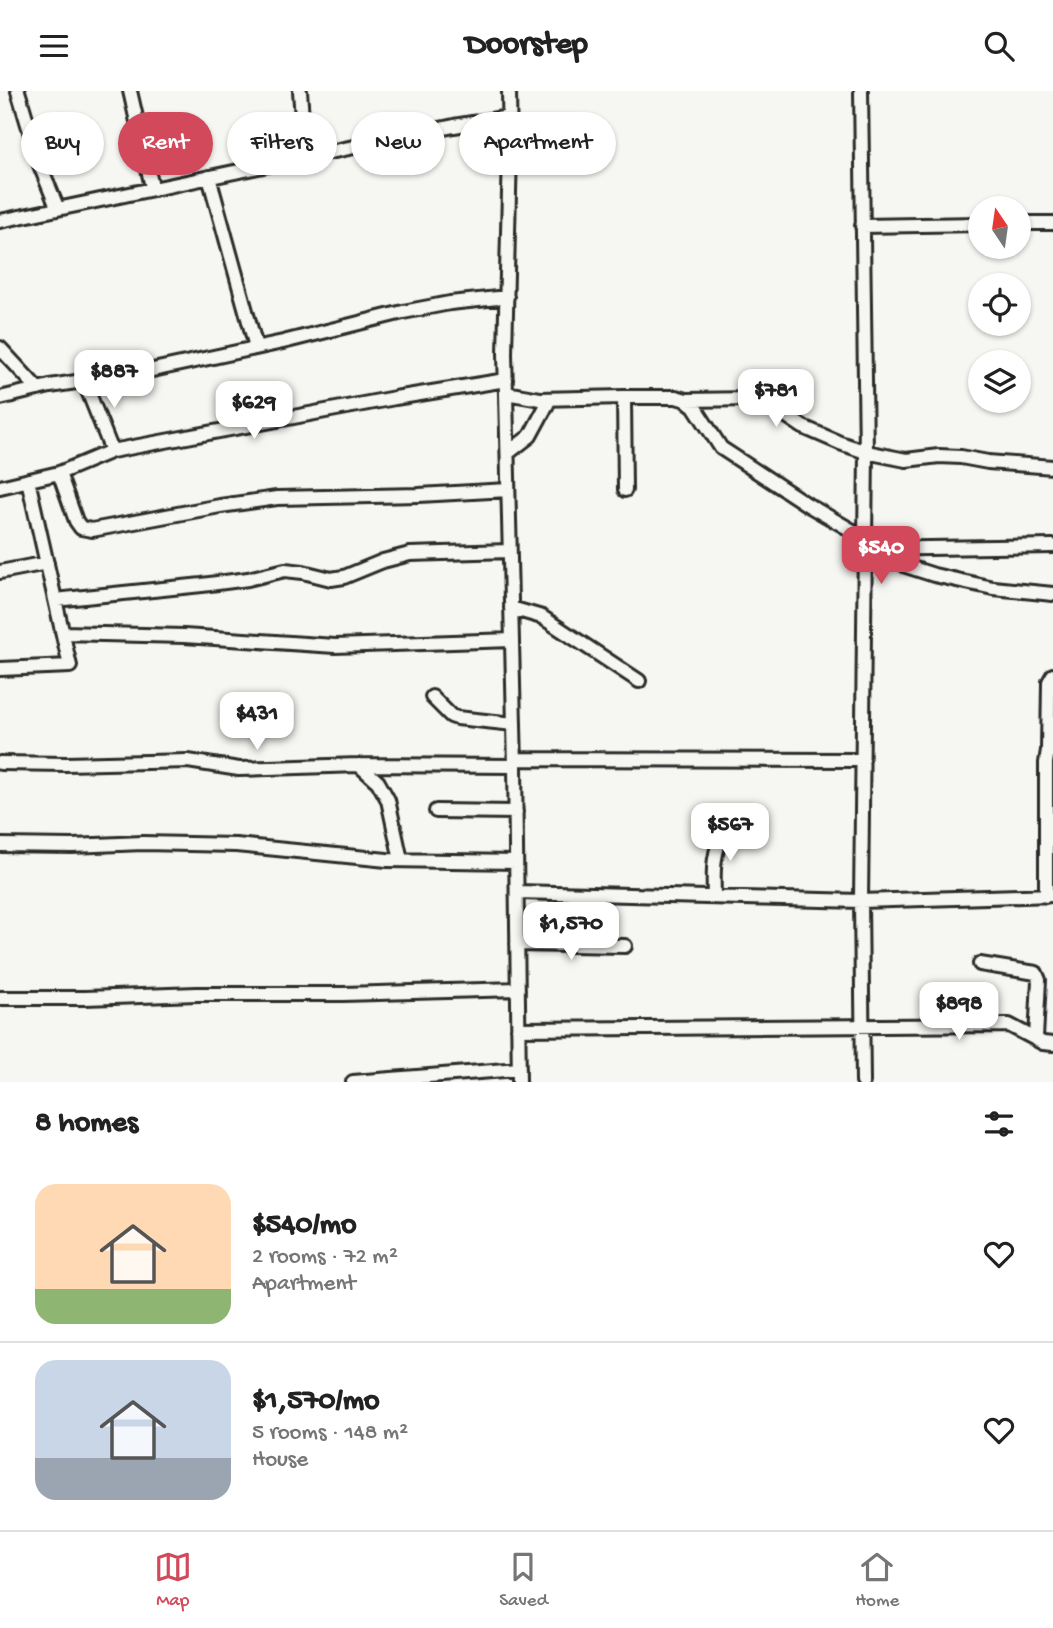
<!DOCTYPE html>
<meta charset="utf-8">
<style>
:root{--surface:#fff;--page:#f6f6f6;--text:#222;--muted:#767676;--line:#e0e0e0;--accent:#d1495b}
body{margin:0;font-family:"Gochi Hand",sans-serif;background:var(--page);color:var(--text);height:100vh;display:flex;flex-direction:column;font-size:26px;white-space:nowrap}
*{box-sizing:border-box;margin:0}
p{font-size:23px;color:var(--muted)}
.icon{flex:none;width:38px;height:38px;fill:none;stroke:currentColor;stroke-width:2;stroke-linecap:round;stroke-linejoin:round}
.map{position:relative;height:991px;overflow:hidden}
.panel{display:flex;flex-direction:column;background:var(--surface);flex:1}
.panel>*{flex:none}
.banner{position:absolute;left:21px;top:21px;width:700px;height:63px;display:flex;gap:14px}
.needle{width:46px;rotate:347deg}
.controls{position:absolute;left:968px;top:105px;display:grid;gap:14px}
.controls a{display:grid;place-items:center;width:63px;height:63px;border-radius:50%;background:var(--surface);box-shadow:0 2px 5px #0004;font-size:35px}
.price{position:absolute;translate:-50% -60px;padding:0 16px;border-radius:14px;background:#fff;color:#222;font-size:23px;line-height:46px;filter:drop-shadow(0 2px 4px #0008)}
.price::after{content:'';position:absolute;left:50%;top:42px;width:21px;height:16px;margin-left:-10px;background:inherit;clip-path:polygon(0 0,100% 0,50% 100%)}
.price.on{background:var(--accent);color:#fff}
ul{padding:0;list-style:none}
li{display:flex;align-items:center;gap:21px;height:175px;padding:0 35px}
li+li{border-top:2px solid var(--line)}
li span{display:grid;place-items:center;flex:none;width:196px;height:140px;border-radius:21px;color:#555}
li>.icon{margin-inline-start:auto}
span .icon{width:84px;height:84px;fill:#fffc;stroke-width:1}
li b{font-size:30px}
h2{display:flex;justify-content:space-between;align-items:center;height:84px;padding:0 35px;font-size:30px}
.pill{padding:0 24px;border-radius:32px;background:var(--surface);box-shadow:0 2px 5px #0004;font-size:24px;line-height:63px}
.pill.on{background:var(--accent);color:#fff}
header{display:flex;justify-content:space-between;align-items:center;height:91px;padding:0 35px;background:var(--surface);font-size:32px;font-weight:700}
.tabs{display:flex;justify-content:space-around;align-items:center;height:98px;border-top:2px solid var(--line);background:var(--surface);font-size:19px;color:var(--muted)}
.tabs a{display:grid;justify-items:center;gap:4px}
.tabs .on{color:var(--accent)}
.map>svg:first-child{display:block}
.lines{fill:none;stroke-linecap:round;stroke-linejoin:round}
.minor-casing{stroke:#2b2b2b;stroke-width:18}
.minor{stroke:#f6f6f2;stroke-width:12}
</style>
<header><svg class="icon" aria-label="menu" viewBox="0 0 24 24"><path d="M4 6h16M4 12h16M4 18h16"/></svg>Doorstep<svg class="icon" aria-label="search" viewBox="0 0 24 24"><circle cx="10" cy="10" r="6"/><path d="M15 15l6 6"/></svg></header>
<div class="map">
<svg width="1053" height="991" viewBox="0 0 1053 991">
<rect width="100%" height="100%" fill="#f6f6f2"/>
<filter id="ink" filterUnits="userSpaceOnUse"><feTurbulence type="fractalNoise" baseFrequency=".0143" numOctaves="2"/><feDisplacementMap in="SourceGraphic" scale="14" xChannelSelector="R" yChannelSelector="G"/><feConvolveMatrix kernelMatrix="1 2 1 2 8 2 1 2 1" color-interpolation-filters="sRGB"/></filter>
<g filter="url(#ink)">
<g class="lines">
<g class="minor-casing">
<path id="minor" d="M18,0L40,74L57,116
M130,0L152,96
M300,0L305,66
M509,0L510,61L505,262L515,675L519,991
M861,0L866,361L861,810L863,991
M209,86L256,256
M0,130L454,35L509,26
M1018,132H1053
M862,135L980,133
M0,257L38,298
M84,290L112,360
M506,302L540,308L624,306H676L686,309L694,315L721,357L808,414L865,447
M624,306L625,399
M0,307L50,295L148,280L283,251L403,221L450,212L507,206
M686,309L753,308L772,315L803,336L840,352L866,361L906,369L939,365L961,366L988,371L1053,376
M508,362L530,345L550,308
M59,382L76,430L81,437L92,439L220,415L277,407L419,404L508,399
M0,396L59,382L112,360L395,307L506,289
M865,458L1053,455
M882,458L906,475L934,484L993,497L1053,503
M0,481L47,472
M55,509L202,494L248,488L285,479L303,481L331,488L344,486L383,470L410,463L509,460
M511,517L542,526L639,590
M63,542L184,545L335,555L512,549
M0,578L70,575L28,389
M432,606L451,625L457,627L514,633
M1048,659L1049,591L1053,584
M515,668L863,669
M0,672L66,673L188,670L239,678L359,674L515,675
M359,674L378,691L388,709L401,769
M436,720L516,721
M0,754L72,755L143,752L236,754L387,769L516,771
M517,801L861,810L1053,804
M1046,805V672L1048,659L1053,655
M714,806C713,776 713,762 726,734
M517,853L625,855
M980,873L1036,882L1039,889L1036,947
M0,907H85L197,903H343L518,898
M518,938L1009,934L1043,952L1053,953
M353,991L519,978"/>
</g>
<use href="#minor" class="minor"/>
</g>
</g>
</svg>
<div class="controls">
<a><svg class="needle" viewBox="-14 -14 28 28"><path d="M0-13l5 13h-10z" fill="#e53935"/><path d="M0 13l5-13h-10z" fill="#767676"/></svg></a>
<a><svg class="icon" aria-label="locate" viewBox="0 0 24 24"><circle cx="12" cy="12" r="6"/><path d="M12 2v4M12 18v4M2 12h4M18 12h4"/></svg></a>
<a><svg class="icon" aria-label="layers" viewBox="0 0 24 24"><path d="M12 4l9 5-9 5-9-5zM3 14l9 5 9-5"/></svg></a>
</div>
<b class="price" style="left:114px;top:319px">$887</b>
<b class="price" style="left:776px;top:338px">$781</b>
<b class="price" style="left:254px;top:350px">$629</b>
<b class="price on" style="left:881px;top:495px">$540</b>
<b class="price" style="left:257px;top:661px">$431</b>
<b class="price" style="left:730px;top:772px">$567</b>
<b class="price" style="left:571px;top:871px">$1,570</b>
<b class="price" style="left:959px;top:951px">$898</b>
<div class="banner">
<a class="pill">Buy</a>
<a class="pill on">Rent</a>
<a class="pill">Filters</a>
<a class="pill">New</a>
<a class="pill">Apartment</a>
</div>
</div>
<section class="panel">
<h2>8 homes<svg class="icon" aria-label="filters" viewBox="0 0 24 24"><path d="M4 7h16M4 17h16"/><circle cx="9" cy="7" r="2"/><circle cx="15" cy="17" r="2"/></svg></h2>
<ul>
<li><span style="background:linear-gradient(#ffd9b3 75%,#8fb573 0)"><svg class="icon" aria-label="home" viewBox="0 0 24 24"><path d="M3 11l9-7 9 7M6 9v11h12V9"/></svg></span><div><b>$540/mo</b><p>2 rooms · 72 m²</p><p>Apartment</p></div><svg class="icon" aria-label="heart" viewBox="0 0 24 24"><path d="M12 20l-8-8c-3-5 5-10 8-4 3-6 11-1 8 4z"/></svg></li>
<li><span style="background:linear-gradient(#c9d6e8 70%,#9aa5b1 0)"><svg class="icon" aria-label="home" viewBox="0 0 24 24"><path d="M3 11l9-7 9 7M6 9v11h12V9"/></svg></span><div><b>$1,570/mo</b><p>5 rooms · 148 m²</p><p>House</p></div><svg class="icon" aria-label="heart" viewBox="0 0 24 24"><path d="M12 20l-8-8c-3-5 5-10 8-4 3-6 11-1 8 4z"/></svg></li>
</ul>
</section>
<nav class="tabs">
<a class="on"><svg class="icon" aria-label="map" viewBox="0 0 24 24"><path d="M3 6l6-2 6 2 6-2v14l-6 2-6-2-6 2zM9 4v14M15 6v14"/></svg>Map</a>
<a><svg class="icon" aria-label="saved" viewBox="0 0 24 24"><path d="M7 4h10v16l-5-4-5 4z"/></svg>Saved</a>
<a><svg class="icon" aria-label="home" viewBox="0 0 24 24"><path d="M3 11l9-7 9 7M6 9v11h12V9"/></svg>Home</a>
</nav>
